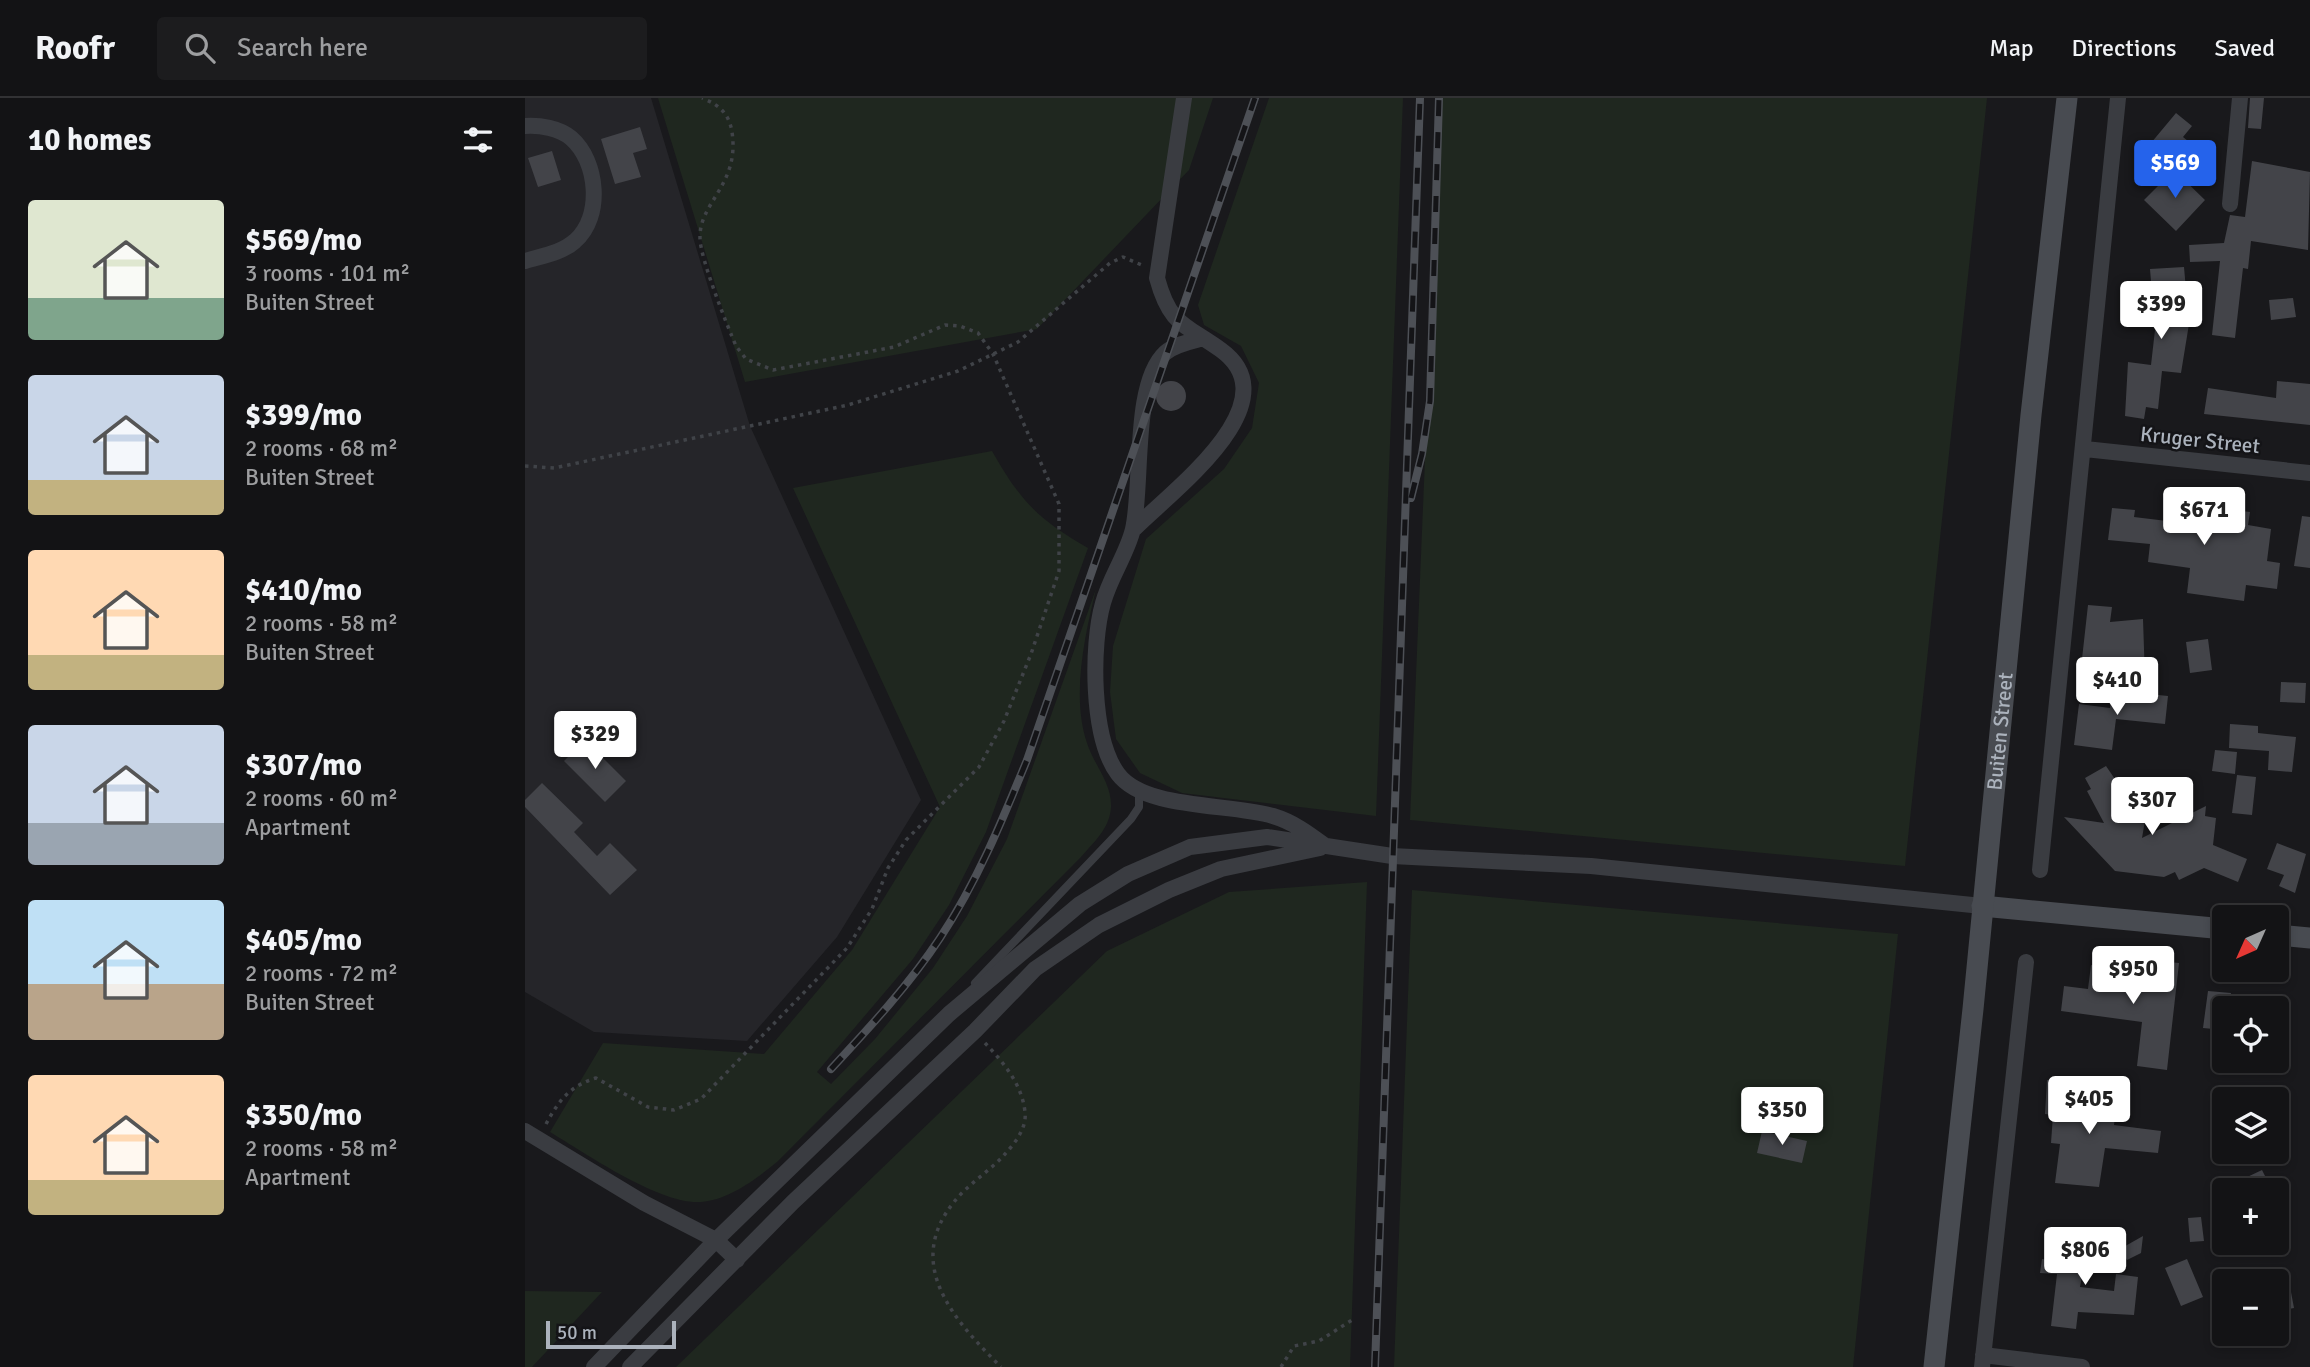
<!DOCTYPE html>
<meta charset="utf-8">
<style>
:root{--surface:#131315;--page:#1c1c1e;--text:#f1f3f6;--muted:#9d9ea0;--line:#323234;--accent:#2563eb}
body{margin:0;font-family:Signika,sans-serif;background:var(--page);color:var(--text);height:100vh;display:flex;flex-direction:column;font-size:26px;white-space:nowrap}
*{box-sizing:border-box;margin:0}
p{font-size:23px;color:var(--muted)}
.icon{flex:none;width:38px;height:38px;fill:none;stroke:currentColor;stroke-width:2;stroke-linecap:round;stroke-linejoin:round}
.map{position:relative;flex:1;overflow:hidden}
.details{display:flex;flex-direction:column;background:var(--surface);width:525px}
.details>*{flex:none}
.needle{width:46px;rotate:225deg}
.fabs{position:absolute;left:1687px;top:807px;display:grid;gap:14px}
.fabs a{display:grid;place-items:center;width:77px;height:77px;border-radius:7px;background:var(--surface);box-shadow:0 4px 10px #0003,0 0 0 2px var(--line);font-size:35px}
.scale{position:absolute;left:21px;bottom:18px;width:130px;box-sizing:border-box;padding-left:7px;border:4px solid #abb2bc;border-top:0;font-size:19px;line-height:24px;white-space:nowrap;color:#abb2bc;-webkit-text-stroke:5px #141417;paint-order:stroke}
.price{position:absolute;translate:-50% -60px;padding:0 16px;border-radius:7px;background:#fff;color:#222;font-size:23px;line-height:46px;filter:drop-shadow(0 2px 4px #0008)}
.price::after{content:'';position:absolute;left:50%;top:42px;width:21px;height:16px;margin-left:-10px;background:inherit;clip-path:polygon(0 0,100% 0,50% 100%)}
.price.current{background:var(--accent);color:#fff}
ul{padding:0;list-style:none}
li{display:flex;align-items:center;gap:21px;height:175px;padding:0 28px}
li span{display:grid;place-items:center;flex:none;width:196px;height:140px;border-radius:7px;color:#555}
li>.icon{margin-inline-start:auto}
span .icon{width:84px;height:84px;fill:#fffc;stroke-width:1}
li b{font-size:30px}
h2{display:flex;justify-content:space-between;align-items:center;height:84px;padding:0 28px;font-size:30px}
header{display:flex;align-items:center;gap:42px;box-sizing:border-box;height:98px;padding:0 35px;background:var(--surface);border-bottom:2px solid var(--line)}
header strong{font-size:33px}
nav{display:flex;gap:38px;margin-inline-start:auto;font-size:24px}
.search{width:490px;height:63px;background:var(--page);display:flex;align-items:center;gap:18px;box-sizing:border-box;padding:0 24px;border-radius:7px;color:var(--muted);font-size:26px}
main{display:flex;flex:1;min-height:0}
.map>svg:first-child{display:block}
.built{fill:#252529}
.green{fill:#1f271f}
.building{fill:#434449}
.lines{fill:none;stroke-linecap:round;stroke-linejoin:round}
.path{stroke:#404348;stroke-width:3.5;stroke-dasharray:3.5 5;stroke-linecap:butt}
.lane{stroke:#3a3c41;stroke-width:8}
.street{stroke:#3a3c41;stroke-width:16}
.secondary{stroke:#484b51;stroke-width:21}
.rail-casing{stroke:#4d5056;stroke-width:8}
.rail{stroke:#141417;stroke-width:5;stroke-dasharray:16;stroke-linecap:butt}
.labels{text-anchor:middle;dominant-baseline:central;stroke-width:5;stroke-linejoin:round;paint-order:stroke}
.street-label{font-size:21px;fill:#abb2bc;stroke:#141417}
</style>
<header>
<strong>Roofr</strong>
<div class="search"><svg class="icon" aria-label="search" viewBox="0 0 24 24"><circle cx="10" cy="10" r="6"/><path d="M15 15l6 6"/></svg>Search here</div>
<nav><a>Map</a><a>Directions</a><a>Saved</a></nav>
</header>
<main>
<section class="details">
<h2>10 homes<svg class="icon" aria-label="filters" viewBox="0 0 24 24"><path d="M4 7h16M4 17h16"/><circle cx="9" cy="7" r="2"/><circle cx="15" cy="17" r="2"/></svg></h2>
<ul>
<li><span style="background:linear-gradient(#dfe7d0 70%,#7fa58c 0)"><svg class="icon" aria-label="home" viewBox="0 0 24 24"><path d="M3 11l9-7 9 7M6 9v11h12V9"/></svg></span><div><b>$569/mo</b><p>3 rooms · 101 m²</p><p>Buiten Street</p></div></li>
<li><span style="background:linear-gradient(#c9d6e8 75%,#c2b280 0)"><svg class="icon" aria-label="home" viewBox="0 0 24 24"><path d="M3 11l9-7 9 7M6 9v11h12V9"/></svg></span><div><b>$399/mo</b><p>2 rooms · 68 m²</p><p>Buiten Street</p></div></li>
<li><span style="background:linear-gradient(#ffd9b3 75%,#c2b280 0)"><svg class="icon" aria-label="home" viewBox="0 0 24 24"><path d="M3 11l9-7 9 7M6 9v11h12V9"/></svg></span><div><b>$410/mo</b><p>2 rooms · 58 m²</p><p>Buiten Street</p></div></li>
<li><span style="background:linear-gradient(#c9d6e8 70%,#9aa5b1 0)"><svg class="icon" aria-label="home" viewBox="0 0 24 24"><path d="M3 11l9-7 9 7M6 9v11h12V9"/></svg></span><div><b>$307/mo</b><p>2 rooms · 60 m²</p><p>Apartment</p></div></li>
<li><span style="background:linear-gradient(#bfe0f5 60%,#b9a48a 0)"><svg class="icon" aria-label="home" viewBox="0 0 24 24"><path d="M3 11l9-7 9 7M6 9v11h12V9"/></svg></span><div><b>$405/mo</b><p>2 rooms · 72 m²</p><p>Buiten Street</p></div></li>
<li><span style="background:linear-gradient(#ffd9b3 75%,#c2b280 0)"><svg class="icon" aria-label="home" viewBox="0 0 24 24"><path d="M3 11l9-7 9 7M6 9v11h12V9"/></svg></span><div><b>$350/mo</b><p>2 rooms · 58 m²</p><p>Apartment</p></div></li>
</ul>
</section>
<div class="map">
<svg width="1785" height="1269" viewBox="0 0 1785 1269">
<rect width="100%" height="100%" fill="#19191c"/>
<path class="built" d="M0,0H126L225,328L396,702L312,839L222,943L69,934L0,894Z"/>
<path class="green" d="M133,0H688L664,72L512,231L220,284Z
M744,0H878L851,718L657,695L615,675L591,641L585,594L588,548L621,441L699,371L727,330L734,285L716,248L679,227L673,207Z
M915,0H1462L1380,768L885,722Z
M467,353C496,404 513,421 563,450L461,734L424,807L388,861L292,974L306,986L350,941L408,870L442,818L482,741L571,491C560,537 546,598 562,645C569,667 587,685 586,709C585,730 569,744 556,759L252,1064C231,1081 204,1102 176,1104C135,1107 60,1055 25,1034L78,945L239,956L327,852L415,709L268,390Z
M842,784L825,1269H151L582,853L704,794Z
M887,792L1373,836L1328,1269H869Z
M0,1193L77,1194L7,1269H0Z"/>
<path class="building" d="M1725,0H1739L1736,31L1723,30Z
M1651,15L1667,28L1658,39L1673,51L1657,71L1626,45Z
M115,29L122,51L108,55L116,79L90,86L76,41Z
M27,53L36,82L13,89L3,60Z
M1727,63L1785,74L1783,152L1726,143L1723,171L1718,170L1710,240L1687,237L1695,163L1665,164L1664,147L1699,145L1705,117L1720,119Z
M1649,72L1680,102L1651,133L1619,102Z
M1659,169L1664,226L1656,275L1637,273L1633,311L1621,309L1619,321L1600,318L1603,264L1626,267L1630,232L1625,171Z
M1768,200L1771,219L1746,222L1744,202Z
M631 298a15 15 0 1 1 30 0a15 15 0 1 1-30 0Z
M1752,283L1785,286V327L1679,316L1683,290L1751,300Z
M1645,404L1725,414L1723,427L1746,431L1742,463L1755,465L1752,491L1721,487L1719,503L1662,495L1665,470L1623,464L1625,446L1583,442L1587,410L1610,412L1609,419L1642,423Z
M1777,418L1785,419V470L1769,468Z
M1563,507L1587,509L1585,524L1618,521L1620,581L1587,586L1588,574L1556,570Z
M1683,541L1687,572L1665,575L1661,544Z
M1756,584L1781,585L1780,605L1755,604Z
M1586,592L1643,598L1640,626L1591,621L1587,652L1549,647L1554,606L1585,610Z
M1705,626L1733,628V635L1771,639L1767,674L1743,672L1744,653L1704,650Z
M60,642L101,683L80,704L39,663Z
M1690,652L1712,654L1710,676L1687,673Z
M1581,668L1609,709L1622,711L1617,740L1681,708L1680,718L1691,720L1688,747L1722,761L1713,784L1679,770L1654,782L1650,774L1639,779L1590,773L1539,719L1579,725L1562,693L1566,691L1560,680Z
M1712,677L1731,679L1727,717L1707,715Z
M17,685L58,725L49,734L72,758L85,745L112,772L85,797L0,709V702Z
M1752,745L1781,756L1770,795L1754,788L1759,777L1742,771Z
M1624,862L1654,865L1642,972L1612,968L1617,924L1536,913L1539,888L1563,891L1566,867L1589,871V879L1622,883Z
M1683,893L1706,895L1704,910H1699V932L1678,930Z
M1522,982L1548,986L1546,1004L1591,1008L1589,1027L1636,1033L1633,1055L1580,1050L1574,1089L1530,1085L1535,1046L1526,1045L1528,1017L1520,1016Z
M1237,1033L1282,1043L1277,1065L1232,1055Z
M1737,1072L1747,1092H1723L1718,1081Z
M1676,1119L1679,1143L1665,1144L1663,1120Z
M1537,1136L1564,1139L1555,1189L1589,1193L1591,1176L1613,1179L1609,1217L1553,1214L1551,1231L1526,1228L1532,1176L1515,1175L1517,1161L1534,1163Z
M1618,1138L1616,1155L1602,1162L1595,1151Z
M1662,1161L1678,1199L1656,1208L1640,1170Z
M1763,1178L1769,1210L1752,1213V1180Z"/>
<g class="lines">
<path class="path" d="M0,368L29,370L323,307L433,273L493,244L585,165L598,159L619,168
M460,945C478,964 497,986 500,1014C502,1030 490,1045 480,1056C465,1073 443,1086 429,1104C378,1167 430,1223 476,1269
M21,1026C34,1002 45,988 71,980L123,1009L149,1012L176,1001L322,850L347,811L363,770L381,742L454,669L479,623L506,556L534,473V406L468,256L453,235L435,228L420,227L369,249L248,272L221,261L211,248C202,227 175,160 175,140C174,104 215,87 207,34C204,15 194,7 177,0
M756,1269L769,1248L794,1243L827,1222"/>
<path class="lane" d="M450,885L606,721L614,709V695"/>
<path class="street" d="M0,28C15,27 34,30 46,40C73,63 78,119 50,143C37,155 16,158 0,163
M1705,106L1715,0
M675,241C663,244 649,247 640,255C607,286 618,387 608,431C602,456 585,479 578,505C566,547 566,640 593,676C620,712 704,705 748,718C768,724 783,735 799,747
M1560,351L1785,375
M608,432C644,395 769,305 696,252C660,226 645,228 632,180L659,0
M1515,772L1593,0
M0,1033L119,1105L191,1142L212,1162
M1458,1257L1557,1269
M69,1269L191,1142L424,916L555,806L603,776L665,749L742,739L867,758L1066,768L1457,808
M105,1269L268,1104L450,933L510,871L574,827L644,792L696,771L795,750
M1457,1269L1501,864"/>
<g class="secondary">
<path d="M1457,808L1699,831"/>
<path d="M1752,837L1785,840"/>
<path id="s1" d="M1409,1269L1448,911L1506,317L1542,0"/>
</g>
<g class="rail-casing">
<path id="rail" d="M886,400L897,356L905,303L914,0
M306,971C345,929 384,887 415,840C452,784 477,723 502,662L730,0
M850,1269L895,0"/>
</g>
<use href="#rail" class="rail"/>
</g>
<g class="labels">
<g class="street-label">
<text transform="translate(1675 342) rotate(6)">Kruger Street</text>
<text stroke="none"><textPath href="#s1" startOffset="639">Buiten Street</textPath></text>
</g>
</g>
</svg>
<div class="fabs">
<a><svg class="needle" viewBox="-14 -14 28 28"><path d="M0-13l5 13h-10z" fill="#e53935"/><path d="M0 13l5-13h-10z" fill="#9d9ea0"/></svg></a>
<a><svg class="icon" aria-label="locate" viewBox="0 0 24 24"><circle cx="12" cy="12" r="6"/><path d="M12 2v4M12 18v4M2 12h4M18 12h4"/></svg></a>
<a><svg class="icon" aria-label="layers" viewBox="0 0 24 24"><path d="M12 4l9 5-9 5-9-5zM3 14l9 5 9-5"/></svg></a>
<a>+</a>
<a>−</a>
</div>
<div class="scale">50 m</div>
<b class="price current" style="left:1650px;top:102px">$569</b>
<b class="price" style="left:1636px;top:243px">$399</b>
<b class="price" style="left:1679px;top:449px">$671</b>
<b class="price" style="left:1592px;top:619px">$410</b>
<b class="price" style="left:70px;top:673px">$329</b>
<b class="price" style="left:1627px;top:739px">$307</b>
<b class="price" style="left:1608px;top:908px">$950</b>
<b class="price" style="left:1564px;top:1038px">$405</b>
<b class="price" style="left:1257px;top:1049px">$350</b>
<b class="price" style="left:1560px;top:1189px">$806</b>
</div>
</main>
